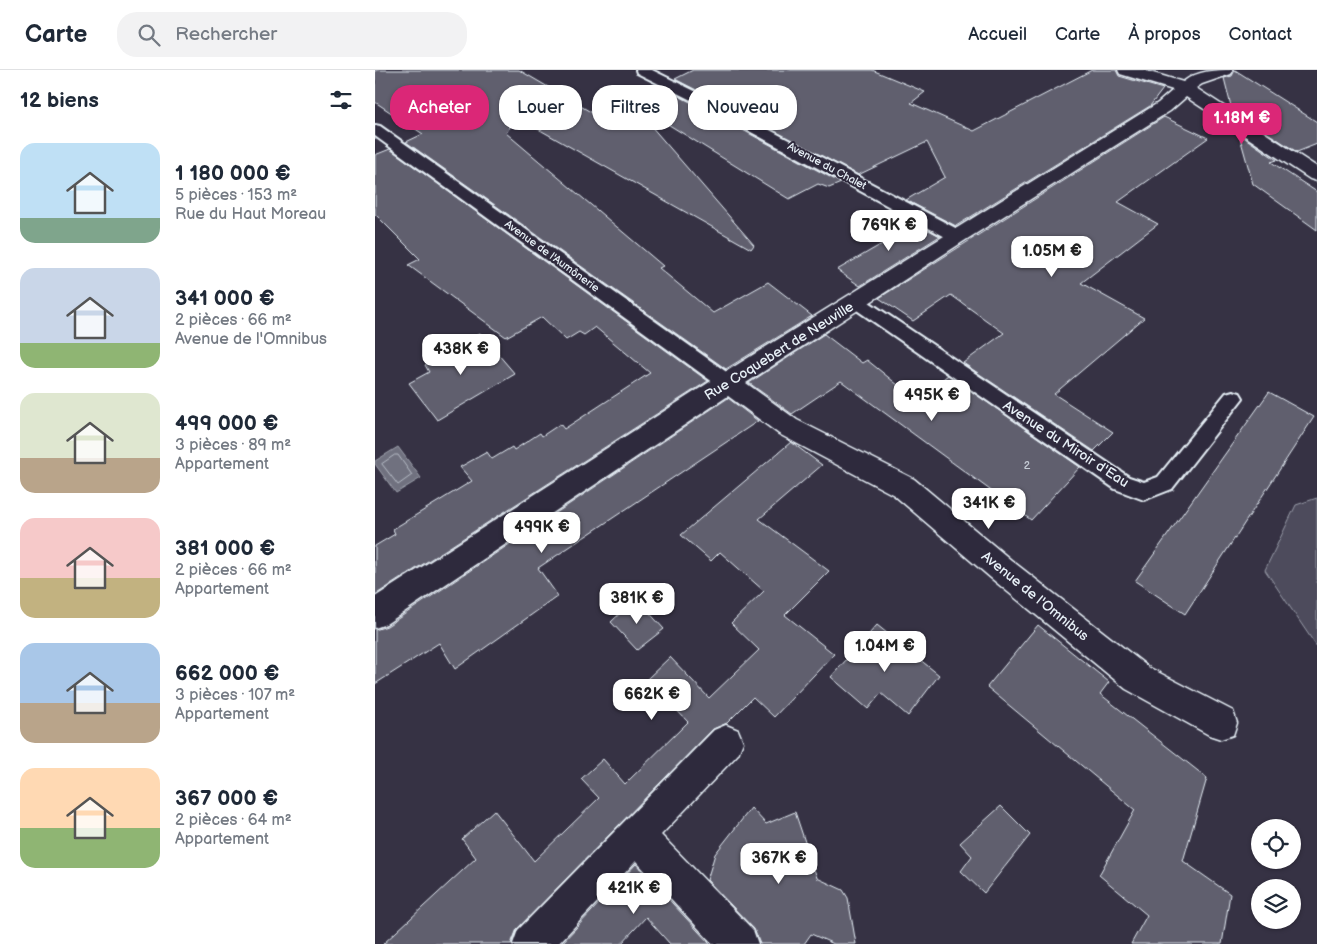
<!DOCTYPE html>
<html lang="fr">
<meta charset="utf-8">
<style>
:root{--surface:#fff;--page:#f2f2f3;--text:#1f2937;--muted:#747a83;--line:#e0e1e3;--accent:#db2777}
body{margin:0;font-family:"Balsamiq Sans",sans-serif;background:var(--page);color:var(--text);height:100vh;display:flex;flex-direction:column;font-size:19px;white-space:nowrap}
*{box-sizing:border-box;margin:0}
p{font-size:16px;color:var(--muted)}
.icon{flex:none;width:28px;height:28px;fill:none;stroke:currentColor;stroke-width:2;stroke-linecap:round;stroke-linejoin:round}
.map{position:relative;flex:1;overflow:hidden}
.sheet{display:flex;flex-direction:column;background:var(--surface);width:375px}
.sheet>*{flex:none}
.guide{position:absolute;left:15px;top:15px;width:475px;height:45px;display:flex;gap:10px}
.tools{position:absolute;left:876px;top:749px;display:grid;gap:10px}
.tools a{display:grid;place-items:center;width:50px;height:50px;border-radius:50%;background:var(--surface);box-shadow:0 1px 4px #0004;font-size:25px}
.price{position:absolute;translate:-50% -42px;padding:0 11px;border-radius:10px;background:#fff;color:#222;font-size:16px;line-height:32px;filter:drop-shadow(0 1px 2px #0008)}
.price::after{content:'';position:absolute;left:50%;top:30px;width:15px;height:11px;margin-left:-8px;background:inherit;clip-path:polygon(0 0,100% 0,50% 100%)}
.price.selected{background:var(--accent);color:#fff}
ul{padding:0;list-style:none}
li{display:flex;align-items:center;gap:15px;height:125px;padding:0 20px}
li span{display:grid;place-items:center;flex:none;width:140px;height:100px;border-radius:15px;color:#555}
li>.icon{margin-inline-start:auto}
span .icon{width:60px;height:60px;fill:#fffc;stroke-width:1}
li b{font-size:21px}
h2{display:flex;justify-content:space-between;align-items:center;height:60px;padding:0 20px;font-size:21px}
.chip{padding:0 18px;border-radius:20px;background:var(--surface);box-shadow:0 1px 4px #0004;font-size:18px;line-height:45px}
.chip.selected{background:var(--accent);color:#fff}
header{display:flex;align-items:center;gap:30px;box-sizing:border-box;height:70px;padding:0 25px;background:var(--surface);border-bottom:1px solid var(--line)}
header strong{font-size:24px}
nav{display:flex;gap:28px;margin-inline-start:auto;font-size:18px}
.search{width:350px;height:45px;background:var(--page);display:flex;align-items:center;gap:12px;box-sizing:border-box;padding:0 18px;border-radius:20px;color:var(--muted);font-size:19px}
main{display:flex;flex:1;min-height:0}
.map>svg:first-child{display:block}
.green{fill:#4d4b5c;stroke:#9a9eaa}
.water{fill:#70717f;stroke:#a0a4af}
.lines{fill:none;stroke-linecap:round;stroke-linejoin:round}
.shore{stroke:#b8bec8;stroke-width:1}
.building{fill:#605e6e;stroke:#e8f1f8}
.service-casing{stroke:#e8f1f8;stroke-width:4}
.minor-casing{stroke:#e8f1f8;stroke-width:3}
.service{fill:#2f2a3d;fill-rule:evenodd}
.minor{fill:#2f2a3d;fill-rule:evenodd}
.labels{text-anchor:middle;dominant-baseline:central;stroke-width:4;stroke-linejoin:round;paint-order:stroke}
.far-street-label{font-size:11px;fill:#e8f1f8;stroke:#2f2a3d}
.number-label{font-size:11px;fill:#c6ccd6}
.street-label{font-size:14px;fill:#e8f1f8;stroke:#2f2a3d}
</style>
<header>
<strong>Carte</strong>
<div class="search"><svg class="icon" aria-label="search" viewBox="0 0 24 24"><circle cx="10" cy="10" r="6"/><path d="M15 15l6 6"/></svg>Rechercher</div>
<nav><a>Accueil</a><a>Carte</a><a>À propos</a><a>Contact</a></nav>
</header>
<main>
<section class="sheet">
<h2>12 biens<svg class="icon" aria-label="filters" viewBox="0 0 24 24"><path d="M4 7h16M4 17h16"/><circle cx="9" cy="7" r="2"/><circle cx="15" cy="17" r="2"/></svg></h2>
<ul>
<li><span style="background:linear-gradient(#bfe0f5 75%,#7fa58c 0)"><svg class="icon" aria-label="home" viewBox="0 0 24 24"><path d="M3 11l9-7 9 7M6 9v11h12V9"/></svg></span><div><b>1 180 000 €</b><p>5 pièces · 153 m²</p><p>Rue du Haut Moreau</p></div></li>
<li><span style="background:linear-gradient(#c9d6e8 75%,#8fb573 0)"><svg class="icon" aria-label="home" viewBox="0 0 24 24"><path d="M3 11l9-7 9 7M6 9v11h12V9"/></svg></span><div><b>341 000 €</b><p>2 pièces · 66 m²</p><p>Avenue de l'Omnibus</p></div></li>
<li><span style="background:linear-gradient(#dfe7d0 65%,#b9a48a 0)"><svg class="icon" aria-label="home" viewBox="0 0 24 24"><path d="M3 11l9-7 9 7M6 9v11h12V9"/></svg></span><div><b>499 000 €</b><p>3 pièces · 89 m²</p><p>Appartement</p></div></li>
<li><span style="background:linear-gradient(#f6c9c9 60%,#c2b280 0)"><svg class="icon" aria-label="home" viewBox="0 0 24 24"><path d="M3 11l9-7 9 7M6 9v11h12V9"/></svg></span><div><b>381 000 €</b><p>2 pièces · 66 m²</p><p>Appartement</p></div></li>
<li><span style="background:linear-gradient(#a9c7e8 60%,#b9a48a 0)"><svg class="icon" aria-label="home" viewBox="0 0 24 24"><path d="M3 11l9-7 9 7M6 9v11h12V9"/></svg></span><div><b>662 000 €</b><p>3 pièces · 107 m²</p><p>Appartement</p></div></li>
<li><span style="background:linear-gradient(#ffd9b3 60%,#8fb573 0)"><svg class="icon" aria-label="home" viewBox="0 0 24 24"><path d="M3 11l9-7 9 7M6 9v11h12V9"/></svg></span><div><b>367 000 €</b><p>2 pièces · 64 m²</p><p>Appartement</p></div></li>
</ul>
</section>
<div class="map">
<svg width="942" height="874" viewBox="0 0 942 874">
<rect width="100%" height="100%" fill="#363244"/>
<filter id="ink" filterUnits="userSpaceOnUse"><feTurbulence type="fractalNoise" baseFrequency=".02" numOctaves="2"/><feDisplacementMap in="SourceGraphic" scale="10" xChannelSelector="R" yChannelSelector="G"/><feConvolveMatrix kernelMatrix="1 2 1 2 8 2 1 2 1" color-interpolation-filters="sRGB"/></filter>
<g filter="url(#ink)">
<path class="green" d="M942,428V577L890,500L921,435Z"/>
<path class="water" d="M23,377L46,408L21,423L0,394V391Z"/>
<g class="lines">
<path class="shore" d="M20,385H23L37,405L23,415L7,394Z"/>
</g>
<path class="building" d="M0,0H144L226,48L256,33L379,175L376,179L142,47L131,63L288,196L284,198L338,243L393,212L437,246L351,299L31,72L48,64L0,32Z
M318,0H497L550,22L536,33L599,61L717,0H741L744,6L788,19L775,36L581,156L531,130L570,107L552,72L483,105L300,9Z
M860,0L942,52V74L922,82L857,40L849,8L857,6Z
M286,17L325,37L466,113L454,118L443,114L414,129L257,32Z
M789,47L833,68L743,132L783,154L706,213L769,248L679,324L738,362L719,381L588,293L629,263L576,225L538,251L504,228Z
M864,64L902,90L896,92L942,122V160L878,114Z
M15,79L333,311L0,525V476L20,464L18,459L97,411L85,397L112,382L117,389L137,377L139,380L165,363L167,366L185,354L189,359L275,303L220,257L209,265L204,262L191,270L167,247L131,267L33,195L45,189L0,144V85Z
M515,139L565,166L485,216L462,200L538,156L509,143Z
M105,263L140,304L62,350L34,313L54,302L50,295Z
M449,264L487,293L492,290L534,324L543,318L550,323L573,305L705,397L656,450L466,311L417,344L374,313Z
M894,322L939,347L810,544L760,511Z
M353,328L383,351L163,498L183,526L80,599L64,573L0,614V560L12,556Z
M416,372L447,395L384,449L454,501L410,545L459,584L399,647L378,627L352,653L338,659L142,859L136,874H8L101,788L87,769L119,740L159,791L224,728L206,709L228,689L250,714L313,652L272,609L295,587L334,628L384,580L356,553L389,521L345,482L336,491L306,465Z
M261,528L289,559L262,580L236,552Z
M502,555L564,605L533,646L506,623L493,639L456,607Z
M663,555L734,612L725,624L832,708L808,791L855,824L847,874H756L772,845L724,805L760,740L612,617Z
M626,736L655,765L609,823L586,801L597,786L585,773Z
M376,738L391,754L420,742L442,808L468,820L473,828L481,874H459L436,864L429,874H385L379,859L332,810L340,784Z
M261,794L335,874H295L271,847L246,874H186Z"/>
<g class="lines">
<g class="service-casing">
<path id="service" d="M261,0H277L336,29L588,162L590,166L588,170L582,171L576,170L326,35L262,3Z
M0,55L5,56L360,308L362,313L360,318L353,320L346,318L0,66Z
M482,226L488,228L754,407L769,412L783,407L851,323L858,321L865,323L868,328L797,419L769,430L740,419L476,236L473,232L476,228Z"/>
</g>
<g class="minor-casing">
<path id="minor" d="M743,0H768L808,12C823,0 840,0 858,0L856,4L827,14L821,18L942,97V111L935,109L811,27L795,41L589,171L371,313L422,350L539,409L636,490L773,597L858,641L862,653L858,665L846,669L834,665L751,619L616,508L519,425L404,364L353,326L11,554L0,558V527L344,306L783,33L798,20L745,4Z
M351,655L363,660L368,672L363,684L286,765L378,860L383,874H338L261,791L183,874H138L143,860L339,660Z"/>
</g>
<use href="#service" class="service"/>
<use href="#minor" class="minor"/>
</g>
</g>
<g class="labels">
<g class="far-street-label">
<text transform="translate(452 96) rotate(28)">Avenue du Chalet</text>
<text transform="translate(177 186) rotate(36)">Avenue de l'Aumônerie</text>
</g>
<g class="number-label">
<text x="652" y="395">2</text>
</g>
<g class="street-label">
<text transform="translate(404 281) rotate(-32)">Rue Coquebert de Neuville</text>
<text transform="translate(691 374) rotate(33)">Avenue du Miroir d'Eau</text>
<text transform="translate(660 526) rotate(39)">Avenue de l'Omnibus</text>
</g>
</g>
</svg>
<div class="tools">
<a><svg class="icon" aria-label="locate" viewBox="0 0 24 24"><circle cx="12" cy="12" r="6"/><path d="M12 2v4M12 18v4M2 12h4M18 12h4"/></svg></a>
<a><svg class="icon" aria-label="layers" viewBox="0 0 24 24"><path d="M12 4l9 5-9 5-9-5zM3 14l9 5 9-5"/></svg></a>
</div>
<b class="price selected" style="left:867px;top:75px">1.18M €</b>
<b class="price" style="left:514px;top:182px">769K €</b>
<b class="price" style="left:677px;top:208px">1.05M €</b>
<b class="price" style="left:86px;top:306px">438K €</b>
<b class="price" style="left:557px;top:352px">495K €</b>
<b class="price" style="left:614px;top:460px">341K €</b>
<b class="price" style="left:167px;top:484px">499K €</b>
<b class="price" style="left:262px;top:555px">381K €</b>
<b class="price" style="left:510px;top:603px">1.04M €</b>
<b class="price" style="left:277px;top:651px">662K €</b>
<b class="price" style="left:404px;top:815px">367K €</b>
<b class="price" style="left:259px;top:845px">421K €</b>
<div class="guide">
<a class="chip selected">Acheter</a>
<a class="chip">Louer</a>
<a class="chip">Filtres</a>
<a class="chip">Nouveau</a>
</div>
</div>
</main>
